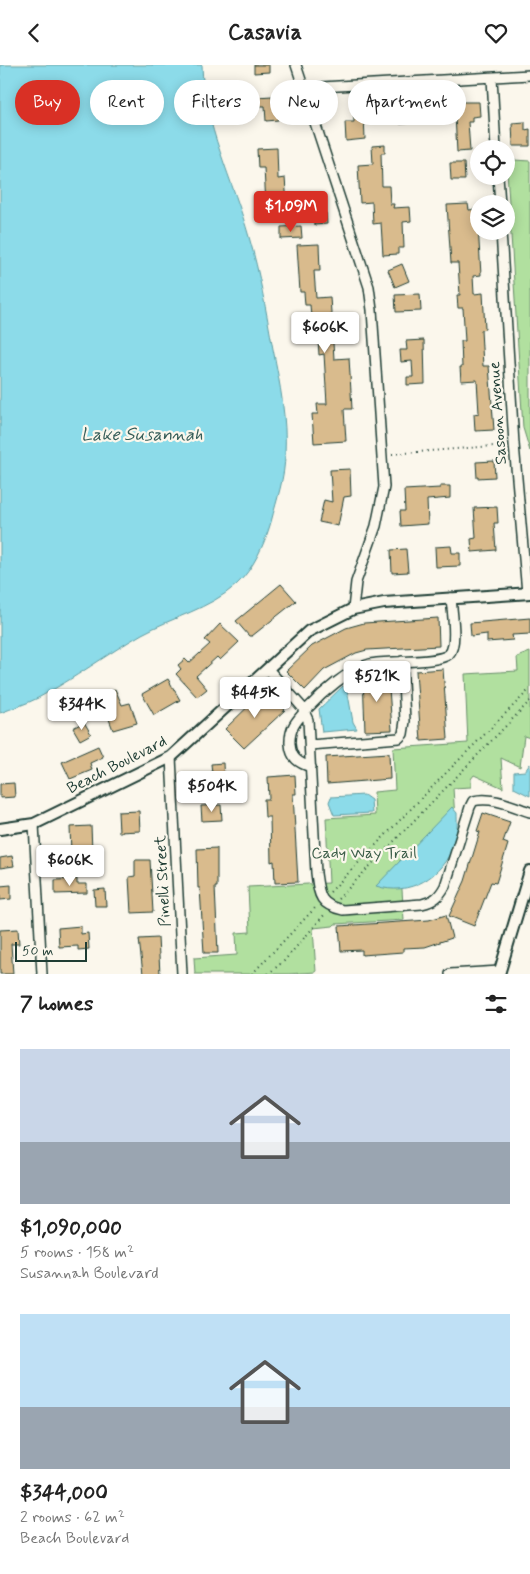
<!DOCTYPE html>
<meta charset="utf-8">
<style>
:root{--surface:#fff;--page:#f2f2f2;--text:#222;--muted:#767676;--accent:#d93025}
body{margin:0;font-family:Mynerve,sans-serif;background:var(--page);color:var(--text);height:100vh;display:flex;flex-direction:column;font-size:19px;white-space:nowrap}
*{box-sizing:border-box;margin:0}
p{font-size:16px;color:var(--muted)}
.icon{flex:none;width:28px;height:28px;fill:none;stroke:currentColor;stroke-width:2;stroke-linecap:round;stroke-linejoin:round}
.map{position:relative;height:909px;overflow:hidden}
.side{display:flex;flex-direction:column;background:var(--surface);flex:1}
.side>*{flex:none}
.banner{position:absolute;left:15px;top:15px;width:500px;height:45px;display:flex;gap:10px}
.fabs{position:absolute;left:470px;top:75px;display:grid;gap:10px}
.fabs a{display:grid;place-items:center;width:45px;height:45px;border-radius:50%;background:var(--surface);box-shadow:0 2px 12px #0003;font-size:25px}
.scale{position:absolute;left:15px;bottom:12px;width:72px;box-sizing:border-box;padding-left:5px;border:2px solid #1f3d34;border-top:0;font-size:14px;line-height:18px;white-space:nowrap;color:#1f3d34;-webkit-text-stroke:4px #fbf7ec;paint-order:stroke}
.price{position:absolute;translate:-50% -42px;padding:0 11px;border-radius:5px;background:#fff;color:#222;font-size:16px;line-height:32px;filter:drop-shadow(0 1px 2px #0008)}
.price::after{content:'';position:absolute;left:50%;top:30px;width:15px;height:11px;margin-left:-8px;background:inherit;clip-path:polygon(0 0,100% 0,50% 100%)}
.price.active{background:var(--accent);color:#fff}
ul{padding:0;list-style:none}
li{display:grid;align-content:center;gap:10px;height:265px;padding:0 20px}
li span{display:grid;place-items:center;height:155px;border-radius:0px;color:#555}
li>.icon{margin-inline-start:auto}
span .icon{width:90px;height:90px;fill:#fffc;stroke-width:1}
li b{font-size:21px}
h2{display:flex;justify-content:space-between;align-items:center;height:60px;padding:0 20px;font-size:21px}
.tag{padding:0 18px;border-radius:22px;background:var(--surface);box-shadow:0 2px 12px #0003;font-size:18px;line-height:45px}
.tag.active{background:var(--accent);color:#fff}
header{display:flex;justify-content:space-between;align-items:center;height:65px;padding:0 20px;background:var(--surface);font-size:22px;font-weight:800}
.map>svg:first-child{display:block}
.green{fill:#b1e09f;stroke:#688e6a}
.water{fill:#8cdbe9;stroke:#609ca1}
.building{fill:#d9bb8d;stroke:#1f3d34}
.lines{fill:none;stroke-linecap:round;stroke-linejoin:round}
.minor-casing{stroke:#1f3d34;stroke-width:12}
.tertiary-casing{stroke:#1f3d34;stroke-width:14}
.path{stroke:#1f3d34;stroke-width:2;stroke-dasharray:1 4;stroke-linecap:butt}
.minor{stroke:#fbf7ec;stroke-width:9}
.tertiary{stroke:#fbf7ec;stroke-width:10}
.labels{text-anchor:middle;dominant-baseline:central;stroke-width:4.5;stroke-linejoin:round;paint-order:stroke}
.street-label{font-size:16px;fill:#1f3d34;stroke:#fbf7ec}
.park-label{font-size:16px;fill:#3c5e49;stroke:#fbf7ec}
.water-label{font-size:18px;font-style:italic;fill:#355d58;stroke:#fbf7ec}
</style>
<header><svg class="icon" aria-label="back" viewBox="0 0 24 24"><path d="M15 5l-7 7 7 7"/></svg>Casavia<svg class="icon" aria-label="heart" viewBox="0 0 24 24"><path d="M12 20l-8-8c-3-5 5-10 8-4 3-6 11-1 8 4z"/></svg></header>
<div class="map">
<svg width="530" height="909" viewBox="0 0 530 909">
<rect width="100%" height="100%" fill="#fbf7ec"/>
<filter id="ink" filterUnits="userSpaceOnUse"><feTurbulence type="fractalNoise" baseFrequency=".02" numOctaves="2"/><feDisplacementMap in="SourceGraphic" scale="10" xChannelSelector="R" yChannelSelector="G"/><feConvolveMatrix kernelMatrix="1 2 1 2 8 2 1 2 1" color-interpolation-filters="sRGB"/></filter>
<g filter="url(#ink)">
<path class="green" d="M514,95L530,96V386L523,363L507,105Z
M530,587V673L524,671L520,702L501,693L503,723L474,710L471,714V722L453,723L457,785L400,795L404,855L335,859L333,861L313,863L316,907L288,909H195L194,893L237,890L236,868L250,867L248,822L329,818L326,753L375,750L374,727L395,725L393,683L468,678L465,609L518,606L517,592Z"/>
<path class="water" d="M0,0H202C203,57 234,118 249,172C260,209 266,246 273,284C280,319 287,354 285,389C285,412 277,434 271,457C265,478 253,505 236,520C209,544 173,552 142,569C107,589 74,614 38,633C26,639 13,643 0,648Z
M343,621L347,624L353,657L357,664L322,667L319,644Z
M530,699V731L514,723V707L525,706Z
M364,730L371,735L372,748L334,750L329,737L331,732Z
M452,742L457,748C457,758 458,770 454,779C443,812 409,832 376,821Z"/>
<path class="building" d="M254,0H269V7L254,8Z
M368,29L369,49L364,50L365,74L346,76L345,57H354L353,30Z
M272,31L273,40L278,39V55L266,56L265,41H257L256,32Z
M445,37H479L480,51L472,52V57H468L470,86L457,87L455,50L446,51Z
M424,39V52L417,53V58L400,59L399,40Z
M525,57V65L530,64V81H513L512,58Z
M385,80V88H381L382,121H389L390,139H394L393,143L410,142L411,156L403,157L404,183H398V189L383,190L381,158L373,159L372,137L360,138L358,100L373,99L372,81Z
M277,83L278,114L285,113L287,139L266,140L264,103H258L257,84Z
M450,98H464L465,115H451Z
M468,139L469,145L477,144L481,210L473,211L474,229L483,228L485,264L481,265L483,301H489L494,365L475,366L474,349L479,348L477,315L461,316L460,302H462L461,276H465L463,243H458L457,230H460L458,198H451L447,140Z
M326,148L327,159L314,160L313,149Z
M301,161L302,173L281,174V162Z
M319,179L320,206H314L316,233L330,232L334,294L349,293L352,344H344L346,376L314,378L312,349H318L317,339H327L324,289L319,290L318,274H313L310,240H305L304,227H300L297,180Z
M402,199L409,216L395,222L388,205Z
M420,229L421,246L396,247L395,230Z
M424,275L425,319L407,320V312H413L412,296L401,297L400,285H407L406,276Z
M494,396L495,412L477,413L476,397Z
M350,404L351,431L344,432L338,461L319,457L324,435L332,437L330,405Z
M440,421H450V433L427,435L428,459L401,461L400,446H405L404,425L440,423Z
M497,442L498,458H494L496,485L472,487L471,474L476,473L474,443Z
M451,481L452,488H460V501L436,502L435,482Z
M406,484L408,507L392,508L391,485Z
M281,519L296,536L252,571H249L236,556Z
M438,553L439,581L367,585L356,588L324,605L305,625L286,606L312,581L346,563L364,558Z
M530,553V569L512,570L513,575L487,577V569L471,571L470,558Z
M220,559L239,577L220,595L217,592L196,611L207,624L197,632L176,609L181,604L178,600L185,594L189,598L210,579L205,575Z
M443,604L448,674L421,676L416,606Z
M388,609L392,665L365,666L363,610Z
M168,614L180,635L154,650L142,629Z
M115,624L122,640L130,638L137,658L113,665L109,654L112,653L102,630Z
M265,625L285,645L244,683L225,664Z
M84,657L91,669L80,675L73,663Z
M98,681L103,692L90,698L92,705L70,714L62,697Z
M389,688L390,714L327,719L326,692Z
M223,698L224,721L197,723V709L212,708L211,699Z
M295,710L296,729H293L298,817L275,818L274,796L271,797L270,752H265L264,734H269L268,712Z
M14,718L15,732L0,733V719Z
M221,740L222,755L202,756L201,741Z
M139,746L140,766L119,767L118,747Z
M483,748L510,757L503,777L508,779L496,818L491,817L474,861L449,851L465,816L480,767L477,766Z
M91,761L92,786L71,788L70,762Z
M217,783V822H215L218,888H204L200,823H198L197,784Z
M12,791L14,801L0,803V793Z
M135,795H150L153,847L131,848L129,812L135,811Z
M77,814V819H87V828L55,829V815Z
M11,820V834L0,835V821Z
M105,824L106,841H95L94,825Z
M446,850L452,873L425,882L403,883V887L362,890V885L341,886L339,861L429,855Z
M81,861V869L88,868L89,884L78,885V881L59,882L58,863Z
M18,864L19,879H11L13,909H0V865Z
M158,873L160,909H143L139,874Z"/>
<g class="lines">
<g class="minor-casing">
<path id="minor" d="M296,0L369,222L372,245L384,422L376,461L356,517L353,544
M492,13L496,84
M304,23L530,10
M498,111L500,139
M501,166L514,379L527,528
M268,604L302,642L308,655L316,808C319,830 319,840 343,845L422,839C434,836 439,832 445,821L470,742L473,736C492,731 512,741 530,747
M310,680L399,673L403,669L405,656L402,596
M171,692L182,909
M311,702C298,698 291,693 290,679C289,662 298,654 308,643C322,628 349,604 370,599C387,595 438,599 449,589C458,580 452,547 451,533
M34,759L42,909
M450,909L500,906"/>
</g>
<g class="tertiary-casing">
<path id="tertiary" d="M0,764L34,759L171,692L309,566L353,544L384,538L530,528
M499,909L530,806"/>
</g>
<path class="path" d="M392,389L506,380
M330,827L442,712L530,624
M338,834L530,636
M252,909L316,842
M268,909L284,896L325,849"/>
<use href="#minor" class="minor"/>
<use href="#tertiary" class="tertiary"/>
</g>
</g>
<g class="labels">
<g class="street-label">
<text transform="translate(498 348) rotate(-94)">Sasoon Avenue</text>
<text transform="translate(117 700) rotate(-27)">Beach Boulevard</text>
<text transform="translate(163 816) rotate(-93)">Pinelli Street</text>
</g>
<g class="park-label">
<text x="364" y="788">Cady Way Trail</text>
</g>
<g class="water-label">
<text x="142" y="370">Lake Susannah</text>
</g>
</g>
</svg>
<div class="fabs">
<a><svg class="icon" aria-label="locate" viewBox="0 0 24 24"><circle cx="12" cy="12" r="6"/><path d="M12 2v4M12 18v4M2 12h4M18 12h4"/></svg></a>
<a><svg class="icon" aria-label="layers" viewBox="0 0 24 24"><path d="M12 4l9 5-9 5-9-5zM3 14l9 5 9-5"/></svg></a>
</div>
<div class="scale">50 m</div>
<b class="price active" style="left:291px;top:168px">$1.09M</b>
<b class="price" style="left:325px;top:289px">$606K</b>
<b class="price" style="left:377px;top:638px">$521K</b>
<b class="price" style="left:255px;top:654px">$445K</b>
<b class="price" style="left:82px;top:666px">$344K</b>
<b class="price" style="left:212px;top:748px">$504K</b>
<b class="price" style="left:70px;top:822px">$606K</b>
<div class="banner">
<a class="tag active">Buy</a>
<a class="tag">Rent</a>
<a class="tag">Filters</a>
<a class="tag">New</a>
<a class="tag">Apartment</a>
</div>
</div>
<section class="side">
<h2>7 homes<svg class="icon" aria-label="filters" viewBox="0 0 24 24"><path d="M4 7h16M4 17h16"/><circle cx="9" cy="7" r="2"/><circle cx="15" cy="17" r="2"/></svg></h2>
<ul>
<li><span style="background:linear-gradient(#c9d6e8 60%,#9aa5b1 0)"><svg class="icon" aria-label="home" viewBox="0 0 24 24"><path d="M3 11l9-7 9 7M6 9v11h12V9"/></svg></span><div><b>$1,090,000</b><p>5 rooms · 158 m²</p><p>Susannah Boulevard</p></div></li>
<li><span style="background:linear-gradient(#bfe0f5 60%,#9aa5b1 0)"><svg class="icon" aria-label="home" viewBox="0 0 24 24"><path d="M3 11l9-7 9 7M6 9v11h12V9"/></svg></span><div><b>$344,000</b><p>2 rooms · 62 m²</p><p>Beach Boulevard</p></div></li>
</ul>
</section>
